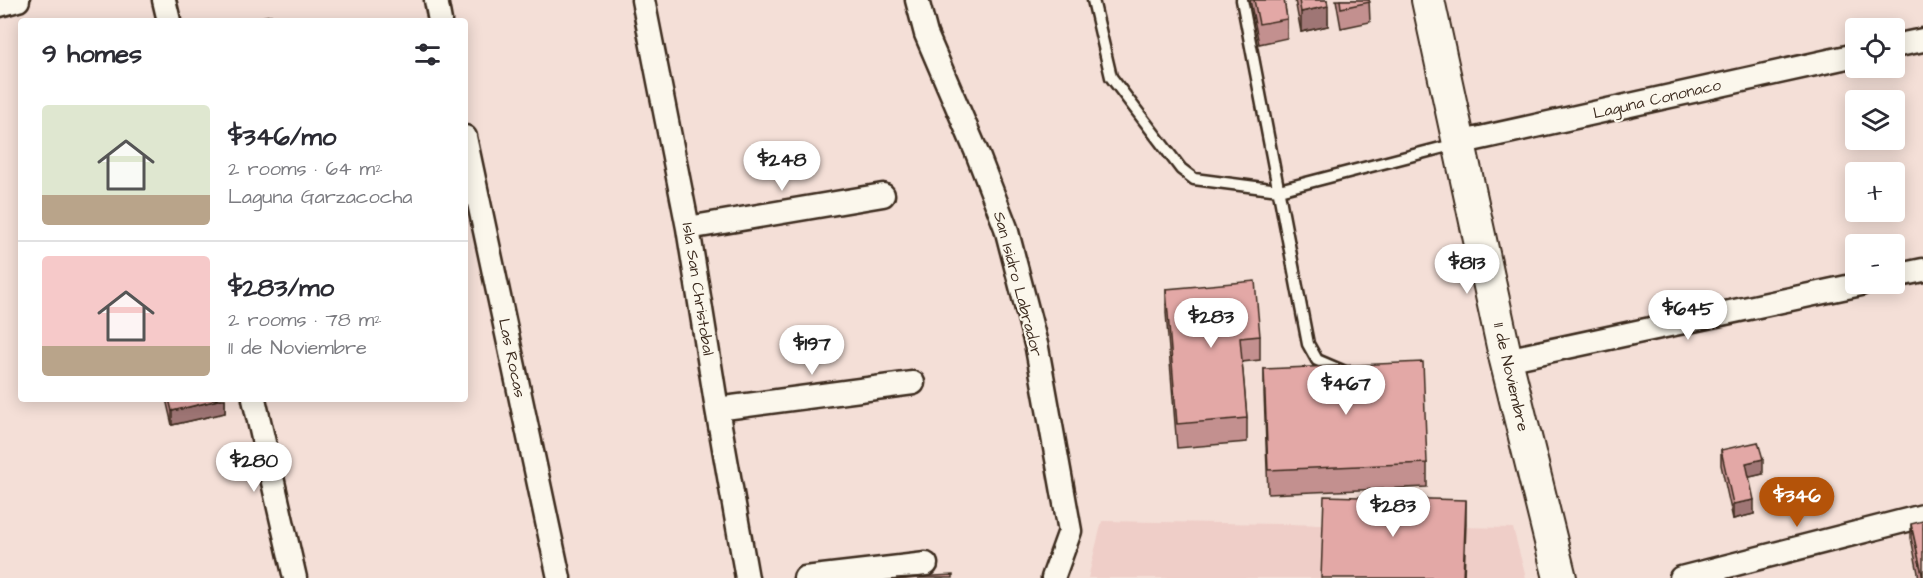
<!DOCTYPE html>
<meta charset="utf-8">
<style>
:root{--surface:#fff;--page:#f7f7f7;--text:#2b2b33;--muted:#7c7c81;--line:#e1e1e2;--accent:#b45309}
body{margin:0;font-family:"Architects Daughter",sans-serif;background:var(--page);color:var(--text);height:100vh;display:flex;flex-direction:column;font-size:22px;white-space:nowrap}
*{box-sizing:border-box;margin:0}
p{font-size:20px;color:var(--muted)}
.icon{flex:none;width:33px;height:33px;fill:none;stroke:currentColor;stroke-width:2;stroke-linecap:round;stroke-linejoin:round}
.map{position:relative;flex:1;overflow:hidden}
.panel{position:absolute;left:18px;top:18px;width:450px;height:384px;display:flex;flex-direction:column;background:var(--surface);border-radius:6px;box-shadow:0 3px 15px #0003}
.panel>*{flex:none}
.buttons{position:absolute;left:1845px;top:18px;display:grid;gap:12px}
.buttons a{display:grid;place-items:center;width:60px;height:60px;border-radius:6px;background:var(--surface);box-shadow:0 3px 15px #0003;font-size:30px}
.price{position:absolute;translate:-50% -51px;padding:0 14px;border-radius:21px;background:#fff;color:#222;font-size:20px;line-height:39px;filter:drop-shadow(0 2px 3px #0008)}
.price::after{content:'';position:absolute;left:50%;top:36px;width:18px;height:14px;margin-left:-9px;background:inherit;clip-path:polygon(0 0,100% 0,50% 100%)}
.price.selected{background:var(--accent);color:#fff}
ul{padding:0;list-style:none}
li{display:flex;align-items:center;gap:18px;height:150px;padding:0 24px}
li+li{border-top:2px solid var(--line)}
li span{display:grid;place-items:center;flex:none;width:168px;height:120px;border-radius:6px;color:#555}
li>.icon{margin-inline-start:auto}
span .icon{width:72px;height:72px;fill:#fffc;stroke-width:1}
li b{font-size:26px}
h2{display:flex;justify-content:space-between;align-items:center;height:72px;padding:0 24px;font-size:26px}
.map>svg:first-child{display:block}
.built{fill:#efcec8}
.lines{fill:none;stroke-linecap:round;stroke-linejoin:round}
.lane-casing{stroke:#3b2a1e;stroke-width:15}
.street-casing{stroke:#3b2a1e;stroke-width:27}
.secondary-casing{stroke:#3b2a1e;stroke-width:36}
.lane{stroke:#fbf7ec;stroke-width:10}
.street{stroke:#fbf7ec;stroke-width:22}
.secondary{stroke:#fbf7ec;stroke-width:32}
.wall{fill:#c3908f;stroke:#3b2a1e;stroke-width:1.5}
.shaded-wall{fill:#9f7674;stroke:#3b2a1e;stroke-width:1.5}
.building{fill:#e3a8a6;stroke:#3b2a1e;stroke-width:1.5}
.labels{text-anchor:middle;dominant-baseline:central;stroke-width:4.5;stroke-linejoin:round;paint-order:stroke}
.street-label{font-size:16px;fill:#3b2a1e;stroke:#fbf7ec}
</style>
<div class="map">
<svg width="1923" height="578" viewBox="0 0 1923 578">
<rect width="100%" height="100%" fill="#f4dfd7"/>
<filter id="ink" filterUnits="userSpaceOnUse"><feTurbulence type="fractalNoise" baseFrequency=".0167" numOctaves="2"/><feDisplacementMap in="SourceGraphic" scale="12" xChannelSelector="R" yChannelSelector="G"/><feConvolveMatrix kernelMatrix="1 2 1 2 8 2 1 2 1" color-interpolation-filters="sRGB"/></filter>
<g filter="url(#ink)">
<path class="built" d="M1102,521L1513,528L1526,578H1088Z"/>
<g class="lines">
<g class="lane-casing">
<path id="lane" d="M1093,0L1111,77L1181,169L1194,179L1279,190L1456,144
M1242,0L1308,344L1317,360L1345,372"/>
</g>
<g class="street-casing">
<path id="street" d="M164,0L169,21
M436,0L440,21
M643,0L688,228L717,409L747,578
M917,0L926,34L977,153L1006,228L1037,348L1070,531L1053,578
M0,5L18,0
M1894,46L1923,40
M465,137L559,578
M1458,143L1856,55
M688,228L883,195
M1894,276L1923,270
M1506,360L1861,284
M254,399L295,578
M717,409L913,383
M805,578L926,564
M1681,578L1923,516"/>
</g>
<g class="secondary-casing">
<path id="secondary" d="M1428,0L1506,360L1560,578"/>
</g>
<use href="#lane" class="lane"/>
<use href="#street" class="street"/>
<use href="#secondary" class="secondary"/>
</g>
<path class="wall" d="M1250,0H1284L1287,19V38L1259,44Z
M1295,0H1327L1328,26L1301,32Z
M1336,0H1369L1370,22L1341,28Z
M1166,289L1260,336V360L1242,362L1247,418V442L1177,448L1166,313Z
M1264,369L1427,463V487L1268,494L1264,393Z
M166,399H225V413L172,425Z
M1721,450L1763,474L1749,477L1754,514L1733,519L1721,465Z
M1911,524L1923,578H1919L1911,538Z"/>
<path class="shaded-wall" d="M1328,6V26L1301,32V12Z
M222,399H225V413L172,425V411Z
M1763,459V474L1746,478V463Z
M1466,500V524L1464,578H1463Z
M1754,500V514L1733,519V504Z"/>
<path class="building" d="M1254,0H1284L1287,19L1259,24Z
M1299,0H1327L1328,6L1301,12Z
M1340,0H1369L1370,2L1341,8Z
M271,15L272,21H242Z
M1255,281L1260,336L1240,338L1247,418L1177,424L1166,289Z
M1423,362L1427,463L1268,470L1264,369Z
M169,399H222L172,411Z
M1758,442L1763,459L1746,463L1754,500L1733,504L1721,450Z
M1324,496L1466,500L1463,578H1321Z
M1923,521V578L1911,524Z
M953,575V578H896Z"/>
</g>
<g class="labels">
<g class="street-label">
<text transform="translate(1657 99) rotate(-13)">Laguna Cononaco</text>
<text transform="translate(1018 284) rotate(75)">San Isidro Labrador</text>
<text transform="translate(698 289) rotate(81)">Isla San Christobal</text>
<text transform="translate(512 358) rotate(78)">Las Rocas</text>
<text transform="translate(1511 377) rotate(77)">11 de Noviembre</text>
</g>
</g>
</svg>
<div class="buttons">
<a><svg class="icon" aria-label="locate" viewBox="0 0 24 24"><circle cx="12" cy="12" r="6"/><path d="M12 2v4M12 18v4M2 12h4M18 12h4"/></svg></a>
<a><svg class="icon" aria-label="layers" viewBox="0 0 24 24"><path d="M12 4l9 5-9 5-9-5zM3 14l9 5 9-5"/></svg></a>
<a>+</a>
<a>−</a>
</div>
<b class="price" style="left:782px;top:192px">$248</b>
<b class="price" style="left:1467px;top:295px">$813</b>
<b class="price" style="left:1688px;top:341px">$645</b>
<b class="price" style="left:1211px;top:349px">$283</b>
<b class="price" style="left:812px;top:376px">$197</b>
<b class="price" style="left:1346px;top:416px">$467</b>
<b class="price" style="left:254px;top:493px">$280</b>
<b class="price selected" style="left:1797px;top:528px">$346</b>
<b class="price" style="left:1393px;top:538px">$283</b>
<section class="panel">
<h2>9 homes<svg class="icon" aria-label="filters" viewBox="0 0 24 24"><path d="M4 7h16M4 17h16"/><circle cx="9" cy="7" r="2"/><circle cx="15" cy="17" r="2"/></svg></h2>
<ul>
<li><span style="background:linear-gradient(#dfe7d0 75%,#b9a48a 0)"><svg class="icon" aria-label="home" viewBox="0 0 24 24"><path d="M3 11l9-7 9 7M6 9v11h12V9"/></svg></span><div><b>$346/mo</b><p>2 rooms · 64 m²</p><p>Laguna Garzacocha</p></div></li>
<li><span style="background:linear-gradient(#f6c9c9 75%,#b9a48a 0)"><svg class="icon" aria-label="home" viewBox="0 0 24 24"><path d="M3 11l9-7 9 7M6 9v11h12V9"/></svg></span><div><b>$283/mo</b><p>2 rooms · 78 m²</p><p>11 de Noviembre</p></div></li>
</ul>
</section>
</div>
